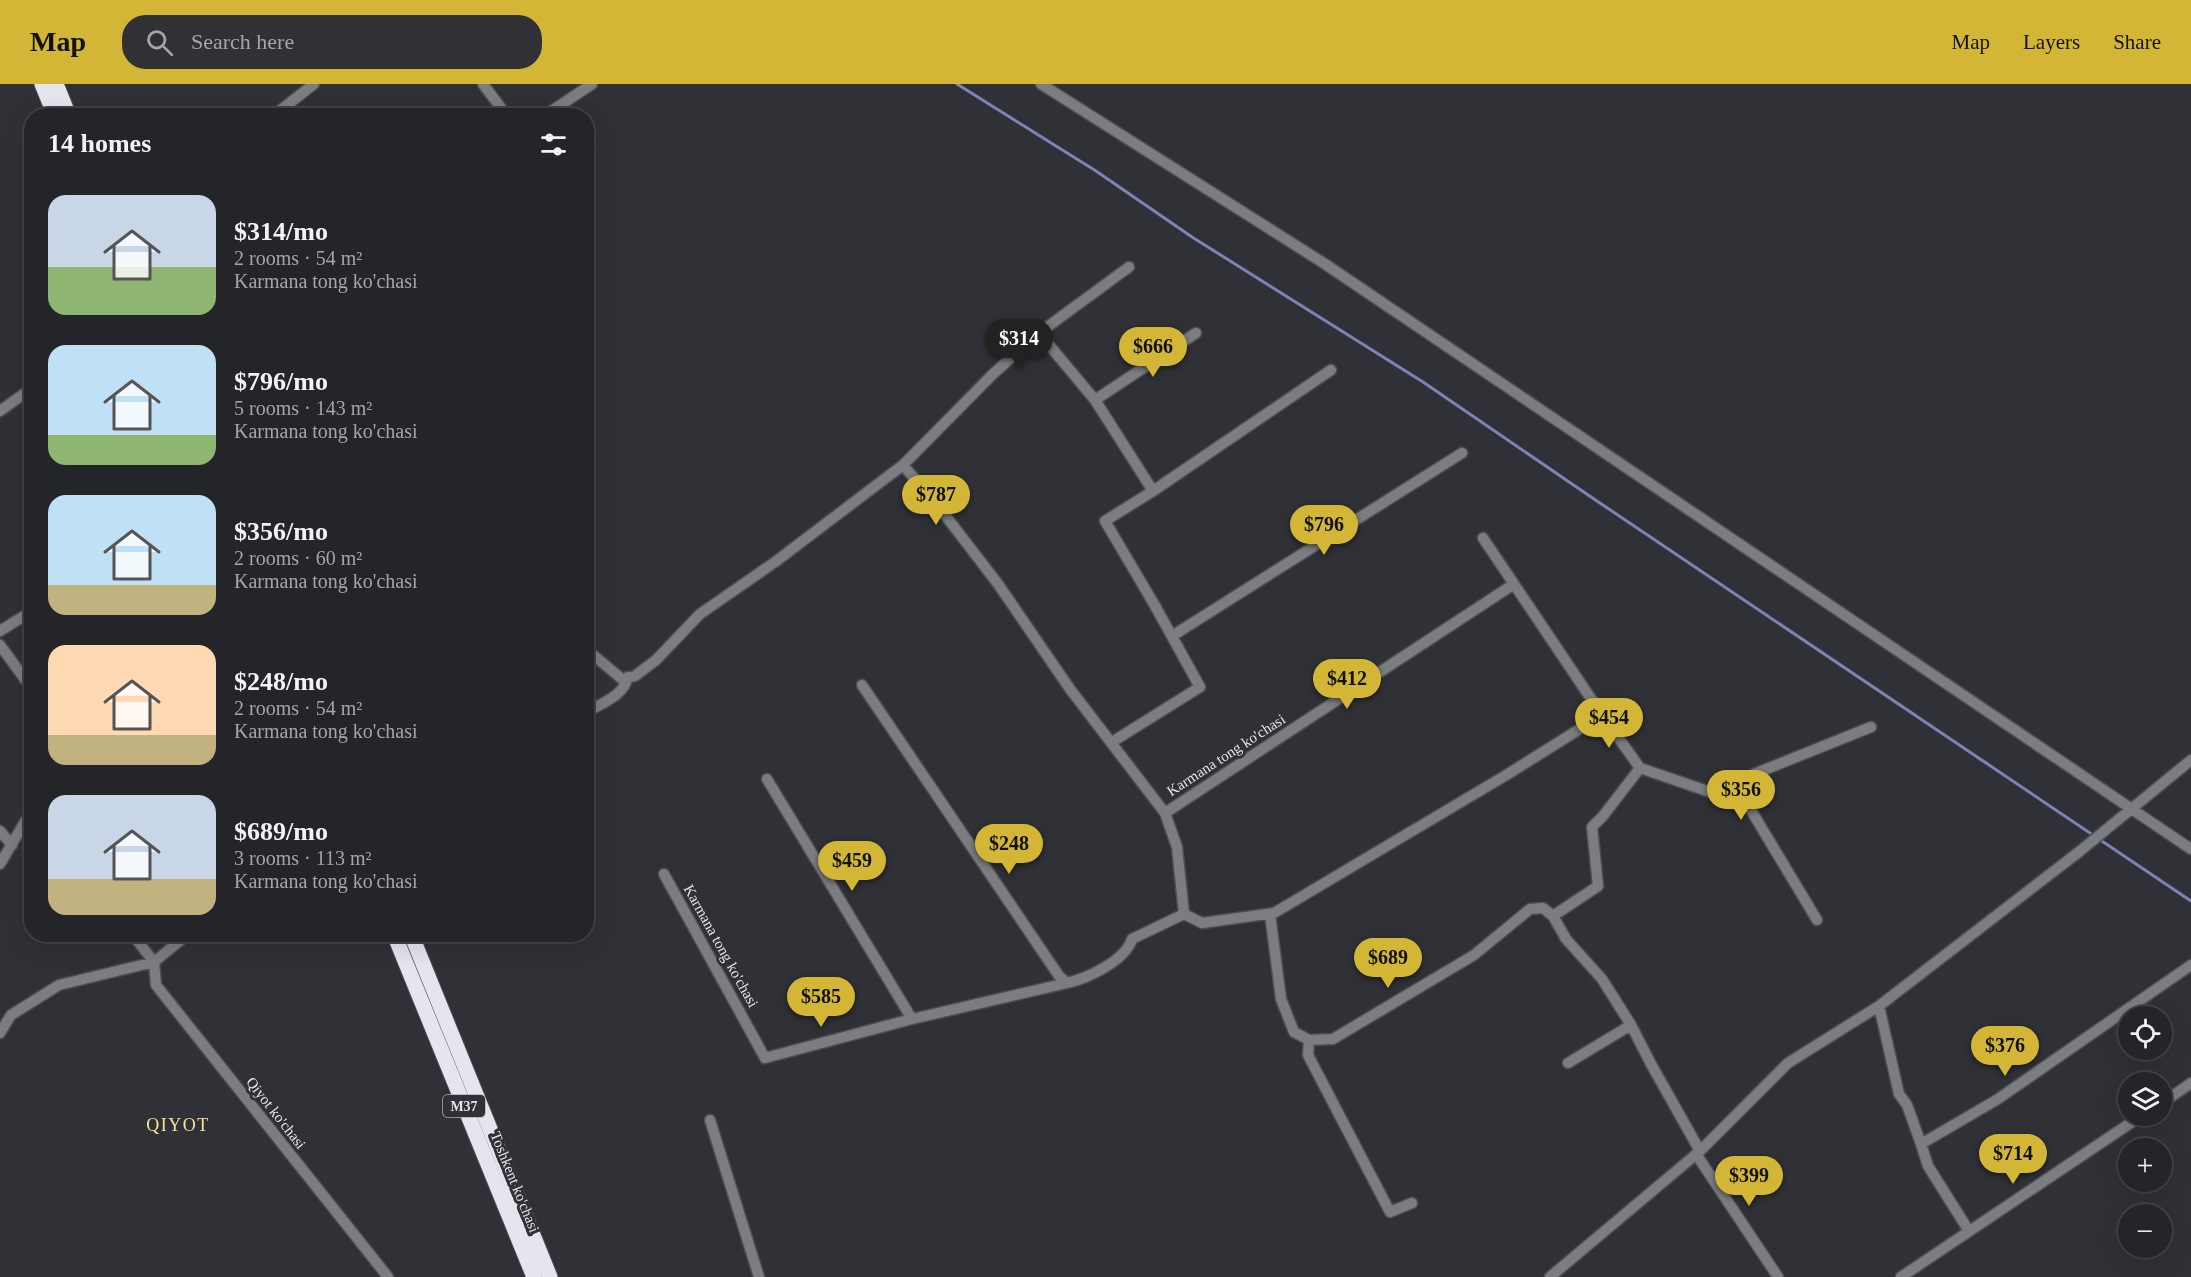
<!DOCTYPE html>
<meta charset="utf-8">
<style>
:root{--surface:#242529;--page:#303135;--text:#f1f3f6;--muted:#a3a5a8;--line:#414246;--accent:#d3b635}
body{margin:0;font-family:"Times New Roman",serif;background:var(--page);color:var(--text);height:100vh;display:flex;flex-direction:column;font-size:22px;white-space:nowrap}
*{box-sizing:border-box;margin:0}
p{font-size:20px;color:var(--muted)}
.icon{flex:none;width:33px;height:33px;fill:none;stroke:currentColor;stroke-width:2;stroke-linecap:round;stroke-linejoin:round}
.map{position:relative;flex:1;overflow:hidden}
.side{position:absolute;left:24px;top:24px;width:570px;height:834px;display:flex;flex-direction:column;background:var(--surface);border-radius:24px;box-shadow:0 6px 24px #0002,0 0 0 2px var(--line)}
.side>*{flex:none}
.controls{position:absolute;left:2118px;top:922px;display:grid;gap:12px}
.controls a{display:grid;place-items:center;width:54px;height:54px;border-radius:50%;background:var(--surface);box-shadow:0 6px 24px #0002,0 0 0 2px var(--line);font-size:30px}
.price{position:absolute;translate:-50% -51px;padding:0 14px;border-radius:21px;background:var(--accent);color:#111;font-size:20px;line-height:39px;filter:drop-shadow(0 2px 3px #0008)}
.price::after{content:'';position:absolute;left:50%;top:36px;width:18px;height:14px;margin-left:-9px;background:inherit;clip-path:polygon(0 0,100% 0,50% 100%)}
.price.on{background:#222;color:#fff}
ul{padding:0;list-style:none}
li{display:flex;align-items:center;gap:18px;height:150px;padding:0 24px}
li span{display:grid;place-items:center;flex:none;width:168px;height:120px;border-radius:18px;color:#555}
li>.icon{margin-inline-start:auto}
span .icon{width:72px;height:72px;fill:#fffc;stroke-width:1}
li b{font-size:26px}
h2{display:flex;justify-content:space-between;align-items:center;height:72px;padding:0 24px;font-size:26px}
header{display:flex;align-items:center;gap:36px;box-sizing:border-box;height:84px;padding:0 30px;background:var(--accent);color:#111}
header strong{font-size:28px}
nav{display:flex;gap:33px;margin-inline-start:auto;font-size:21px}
.search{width:420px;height:54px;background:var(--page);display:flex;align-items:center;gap:15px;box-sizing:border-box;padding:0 21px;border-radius:24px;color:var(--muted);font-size:22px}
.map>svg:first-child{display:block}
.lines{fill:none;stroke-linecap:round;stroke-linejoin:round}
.stream{stroke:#7c83b6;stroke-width:3}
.minor-casing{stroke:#4d4e53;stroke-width:13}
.highway-casing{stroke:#4d4e53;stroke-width:17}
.minor{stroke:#7c7d80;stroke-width:10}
.highway{stroke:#e5e6ed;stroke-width:15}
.labels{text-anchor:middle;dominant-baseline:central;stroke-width:6;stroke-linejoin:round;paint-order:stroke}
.shield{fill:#303137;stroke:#aeaeb3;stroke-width:1.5}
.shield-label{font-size:14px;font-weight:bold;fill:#e4e4e8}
.street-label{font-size:15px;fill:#e4e4e8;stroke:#303137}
.quarter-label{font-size:18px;letter-spacing:1.5px;fill:#f5e293;stroke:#303137}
</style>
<header>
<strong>Map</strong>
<div class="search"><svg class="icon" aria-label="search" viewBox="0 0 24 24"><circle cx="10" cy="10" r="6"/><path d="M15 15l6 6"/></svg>Search here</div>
<nav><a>Map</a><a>Layers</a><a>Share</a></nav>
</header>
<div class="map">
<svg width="2191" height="1193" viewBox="0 0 2191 1193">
<rect width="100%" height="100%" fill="#303137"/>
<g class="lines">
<path class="stream" d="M957,0L1096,87L1192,153L1423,298L1594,415L2191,817"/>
<g class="minor-casing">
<path id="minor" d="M483,0L507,32
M1041,0L1325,180L2191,765
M273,32L314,0
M544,32L592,0
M1039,249L1095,316L1153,407L1105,437L1154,520L1200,603L1112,658
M1095,316L1196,249
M0,327L32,304
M903,381L993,290L1039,249L1129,183
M1153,407L1331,286
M1483,454L1602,631
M0,547L32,527
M1172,552L1462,369
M0,561L32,605
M586,565L622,595L635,592L656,576L700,530L775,478L903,381L945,431L998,500L1070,605L1165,729L1177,763L1184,830
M862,601L1059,892L1067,899C1088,894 1125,877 1132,855L1184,830
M586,629C601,619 624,612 628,593
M1640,684L1710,708L1734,698L1817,836
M767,695L912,935
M1734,698L1871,643
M1165,729L1514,500
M0,747L12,761
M0,780L32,726
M664,790L765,974L912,935L1067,899
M1184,830L1202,839L1274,829L1508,690L1602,631L1640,684L1603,732L1592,743L1598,802L1553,832L1566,855L1602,895L1631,941L1651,980L1700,1067
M1270,830L1281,915L1294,948L1309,956L1333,955L1474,871L1530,825L1543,824L1553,832
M188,850L154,878L156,901L388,1193
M1879,922L1899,1010L1907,1021L1921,1060L1998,1015L2191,881
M0,949L11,931L59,901L154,878L132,850
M1309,956L1308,971L1390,1128L1412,1119
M1568,979L1631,941
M2162,1019L2191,999
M710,1036L759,1193
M1921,1060L1928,1082L1969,1147
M1696,1070L1778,1193
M1550,1193L1700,1067L1788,979L1879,922L2080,767L2191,676
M1901,1193L2141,1032"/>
</g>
<g class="highway-casing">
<path id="highway" d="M42,0L55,32
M56,0L69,32
M394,850L534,1193
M411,850L550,1193"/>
</g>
<use href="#minor" class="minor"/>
<use href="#highway" class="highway"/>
</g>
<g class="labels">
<rect class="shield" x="443" y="1011" width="42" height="22" rx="4.5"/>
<g class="shield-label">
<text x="464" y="1022">M37</text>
</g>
<g class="street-label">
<text transform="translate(1226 671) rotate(-33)">Karmana tong ko'chasi</text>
<text transform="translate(721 862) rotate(61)">Karmana tong ko'chasi</text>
<text transform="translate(276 1029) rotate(52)">Qiyot ko'chasi</text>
<text transform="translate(515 1098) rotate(68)">Toshkent ko'chasi</text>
</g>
<g class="quarter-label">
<text x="178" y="1041">QIYOT</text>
</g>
</g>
</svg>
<div class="controls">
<a><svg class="icon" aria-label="locate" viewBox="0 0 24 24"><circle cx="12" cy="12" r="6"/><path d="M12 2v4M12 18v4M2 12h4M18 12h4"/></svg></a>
<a><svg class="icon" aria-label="layers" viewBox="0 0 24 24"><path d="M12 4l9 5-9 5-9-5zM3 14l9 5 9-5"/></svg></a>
<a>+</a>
<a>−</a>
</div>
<b class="price on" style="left:1019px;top:286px">$314</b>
<b class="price" style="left:1153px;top:294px">$666</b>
<b class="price" style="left:936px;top:442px">$787</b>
<b class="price" style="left:1324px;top:472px">$796</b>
<b class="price" style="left:1347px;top:626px">$412</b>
<b class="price" style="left:1609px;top:665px">$454</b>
<b class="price" style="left:1741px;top:737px">$356</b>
<b class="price" style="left:1009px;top:791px">$248</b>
<b class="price" style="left:852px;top:808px">$459</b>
<b class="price" style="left:1388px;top:905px">$689</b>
<b class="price" style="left:821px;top:944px">$585</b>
<b class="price" style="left:2005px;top:993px">$376</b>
<b class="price" style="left:2013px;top:1101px">$714</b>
<b class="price" style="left:1749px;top:1123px">$399</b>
<section class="side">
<h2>14 homes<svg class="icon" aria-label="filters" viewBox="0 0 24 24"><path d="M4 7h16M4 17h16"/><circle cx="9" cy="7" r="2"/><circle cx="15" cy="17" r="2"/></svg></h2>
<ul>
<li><span style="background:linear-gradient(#c9d6e8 60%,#8fb573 0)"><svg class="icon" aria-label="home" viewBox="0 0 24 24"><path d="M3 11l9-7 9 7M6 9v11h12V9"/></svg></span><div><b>$314/mo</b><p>2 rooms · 54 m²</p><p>Karmana tong ko'chasi</p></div></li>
<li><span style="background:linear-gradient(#bfe0f5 75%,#8fb573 0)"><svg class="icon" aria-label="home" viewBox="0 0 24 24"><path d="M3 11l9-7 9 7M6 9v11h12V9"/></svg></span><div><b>$796/mo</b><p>5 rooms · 143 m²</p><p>Karmana tong ko'chasi</p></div></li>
<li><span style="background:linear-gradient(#bfe0f5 75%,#c2b280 0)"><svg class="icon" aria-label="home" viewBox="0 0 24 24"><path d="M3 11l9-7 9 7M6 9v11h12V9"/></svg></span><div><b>$356/mo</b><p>2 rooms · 60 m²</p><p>Karmana tong ko'chasi</p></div></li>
<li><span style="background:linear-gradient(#ffd9b3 75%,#c2b280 0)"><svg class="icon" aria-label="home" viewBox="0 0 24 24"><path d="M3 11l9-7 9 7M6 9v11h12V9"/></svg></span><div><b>$248/mo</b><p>2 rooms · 54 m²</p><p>Karmana tong ko'chasi</p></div></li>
<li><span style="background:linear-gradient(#c9d6e8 70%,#c2b280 0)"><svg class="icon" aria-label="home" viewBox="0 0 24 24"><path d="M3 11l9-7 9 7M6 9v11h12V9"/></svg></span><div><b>$689/mo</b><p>3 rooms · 113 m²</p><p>Karmana tong ko'chasi</p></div></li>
</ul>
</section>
</div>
